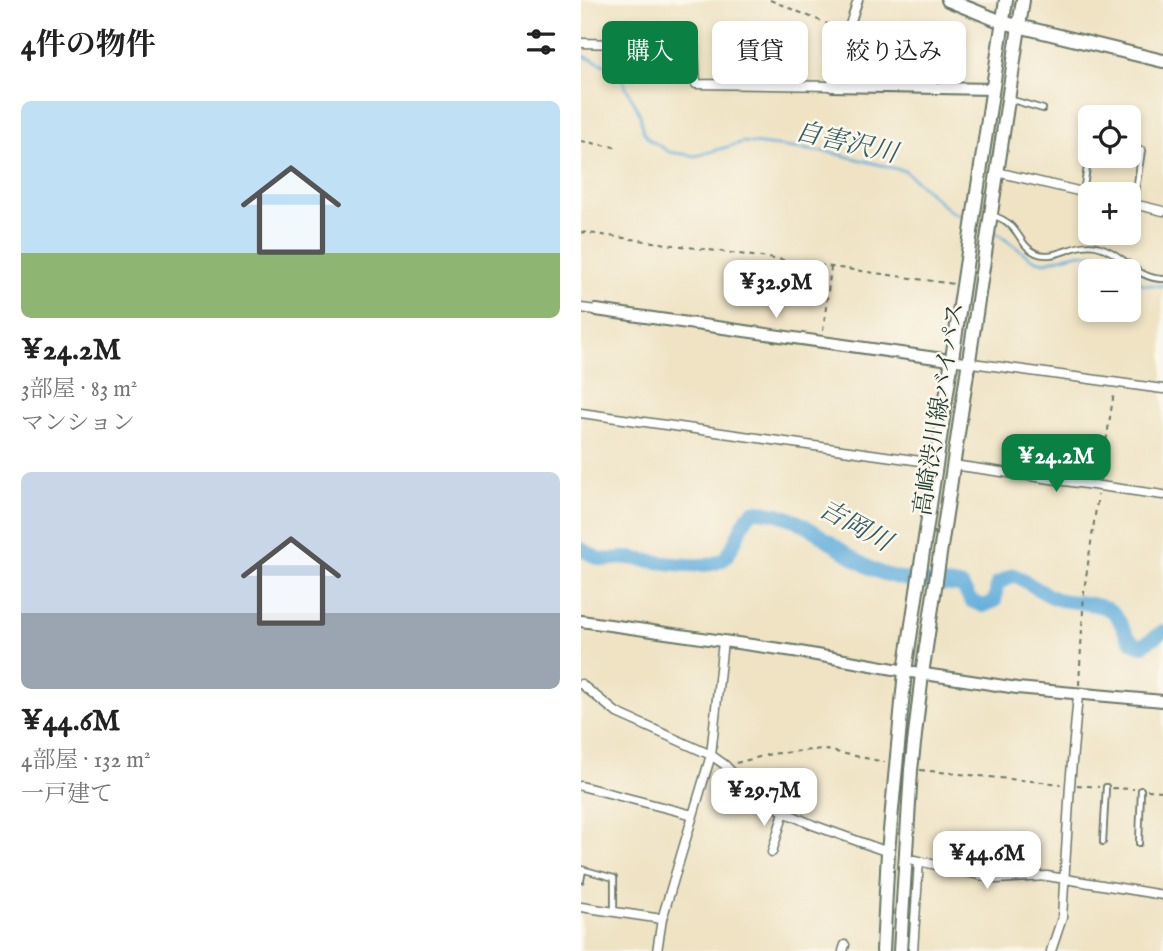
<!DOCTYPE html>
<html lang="ja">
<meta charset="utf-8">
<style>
:root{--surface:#fff;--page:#f6f6f6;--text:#222;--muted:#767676;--accent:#0b8043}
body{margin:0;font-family:"IM FELL English","Noto Serif JP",serif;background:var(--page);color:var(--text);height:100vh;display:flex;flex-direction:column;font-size:26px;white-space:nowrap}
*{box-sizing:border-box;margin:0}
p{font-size:23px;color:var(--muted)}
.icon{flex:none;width:38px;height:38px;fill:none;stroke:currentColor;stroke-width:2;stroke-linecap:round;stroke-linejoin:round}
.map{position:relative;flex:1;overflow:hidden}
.details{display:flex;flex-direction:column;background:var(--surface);width:581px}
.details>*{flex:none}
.hud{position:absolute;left:21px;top:21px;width:455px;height:63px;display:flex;gap:14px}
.tools{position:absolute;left:497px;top:105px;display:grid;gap:14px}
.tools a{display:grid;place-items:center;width:63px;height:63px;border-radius:10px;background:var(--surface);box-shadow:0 4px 10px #0003;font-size:35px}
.price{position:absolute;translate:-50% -60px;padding:0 16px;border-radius:14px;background:#fff;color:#222;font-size:23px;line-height:46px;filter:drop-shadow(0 2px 4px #0008)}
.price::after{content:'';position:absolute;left:50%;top:42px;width:21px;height:16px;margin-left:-10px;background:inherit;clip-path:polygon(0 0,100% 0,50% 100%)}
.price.current{background:var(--accent);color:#fff}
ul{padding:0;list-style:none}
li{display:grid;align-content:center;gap:14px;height:371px;padding:0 21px}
li span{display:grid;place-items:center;height:217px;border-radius:10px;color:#555}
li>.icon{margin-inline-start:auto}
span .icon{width:126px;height:126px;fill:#fffc;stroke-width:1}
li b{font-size:30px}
h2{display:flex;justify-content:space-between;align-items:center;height:84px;padding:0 21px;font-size:30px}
.pill{padding:0 24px;border-radius:10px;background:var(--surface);box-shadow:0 4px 10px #0003;font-size:24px;line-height:63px}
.pill.current{background:var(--accent);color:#fff}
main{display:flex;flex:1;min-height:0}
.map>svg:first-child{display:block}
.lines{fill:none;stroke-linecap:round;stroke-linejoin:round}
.stream{stroke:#63afdc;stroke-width:2.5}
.river{stroke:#63afdc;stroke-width:14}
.lane-casing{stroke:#687766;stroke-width:8}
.street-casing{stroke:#687766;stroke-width:11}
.secondary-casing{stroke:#687766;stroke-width:14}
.primary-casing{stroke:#687766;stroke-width:16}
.path{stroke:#687766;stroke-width:2;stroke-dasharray:5 5;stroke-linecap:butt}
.lane{stroke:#fff;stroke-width:4.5}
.street{stroke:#fff;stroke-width:8}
.secondary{stroke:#fff;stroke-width:10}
.primary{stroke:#fff;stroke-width:12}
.labels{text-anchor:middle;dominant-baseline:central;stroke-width:5;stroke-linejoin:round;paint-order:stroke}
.street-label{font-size:24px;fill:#1f3d34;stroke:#fbf7ec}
.water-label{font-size:26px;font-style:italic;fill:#335f66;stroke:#fbf7ec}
</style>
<main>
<section class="details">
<h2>4件の物件<svg class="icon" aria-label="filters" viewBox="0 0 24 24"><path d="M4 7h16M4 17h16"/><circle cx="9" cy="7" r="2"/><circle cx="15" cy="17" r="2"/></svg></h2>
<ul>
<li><span style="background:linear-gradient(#bfe0f5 70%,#8fb573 0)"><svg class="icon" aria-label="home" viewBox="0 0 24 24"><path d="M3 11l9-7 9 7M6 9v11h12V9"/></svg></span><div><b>¥24.2M</b><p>3部屋 · 83 m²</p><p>マンション</p></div></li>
<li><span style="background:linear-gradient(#c9d6e8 65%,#9aa5b1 0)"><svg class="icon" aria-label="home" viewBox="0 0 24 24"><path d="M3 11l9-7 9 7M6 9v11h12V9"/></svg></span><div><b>¥44.6M</b><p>4部屋 · 132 m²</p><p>一戸建て</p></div></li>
</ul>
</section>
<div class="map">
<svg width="582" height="951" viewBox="0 0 582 951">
<rect width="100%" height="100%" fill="#fbf7ec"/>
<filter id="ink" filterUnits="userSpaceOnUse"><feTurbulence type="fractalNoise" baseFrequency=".0143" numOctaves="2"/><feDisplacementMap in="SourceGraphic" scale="14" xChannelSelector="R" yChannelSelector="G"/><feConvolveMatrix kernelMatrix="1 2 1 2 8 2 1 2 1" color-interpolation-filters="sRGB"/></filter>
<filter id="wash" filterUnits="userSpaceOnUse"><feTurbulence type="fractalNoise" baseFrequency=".00686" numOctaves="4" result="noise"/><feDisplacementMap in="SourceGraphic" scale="28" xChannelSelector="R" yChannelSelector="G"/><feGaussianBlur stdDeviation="1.57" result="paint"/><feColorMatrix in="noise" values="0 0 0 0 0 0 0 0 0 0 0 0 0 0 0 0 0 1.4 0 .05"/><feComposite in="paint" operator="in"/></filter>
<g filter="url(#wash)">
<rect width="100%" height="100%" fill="#efe3c4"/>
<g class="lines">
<path class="stream" d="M0,55L31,68L39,75L59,114L62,131L68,139L88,152L115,156L163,142L252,153L324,171L369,211L388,220
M410,229L451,259L464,262L499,253L516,254L543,271
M548,274L562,284L582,286"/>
<path class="river" d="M0,549C6,552 13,557 20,559C28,561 38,557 47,558C67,560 129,573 144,558C156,544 158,524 172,511C221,510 250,548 291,569C317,582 353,582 381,586L390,601L402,606L414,601L416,584L433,575C448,582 460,593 476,599C492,603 510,602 525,608C544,616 540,642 561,646L582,631"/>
</g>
</g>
<g filter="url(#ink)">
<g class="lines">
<g class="lane-casing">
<path id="lane" d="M428,99L462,109
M502,192L509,149
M553,204L561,150
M410,215C440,223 436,245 455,253C475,262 496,239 519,247C543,254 555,279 582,279
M522,842L525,787
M558,843L560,790
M0,869L33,878V912
M0,880L2,870"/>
</g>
<g class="street-casing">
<path id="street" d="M0,43L113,46L115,84L251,86L253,74L277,0
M416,172L510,194
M548,203L582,211
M0,308L15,310
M369,360L582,389
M0,413L354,463
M372,465L582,495
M0,684L36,713L130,755L144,765L160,782L203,812L232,825L307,852
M0,786L112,815
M191,852L203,812
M338,861L415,879L466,876L582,895
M0,907L81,919
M76,951L81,919L130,755L142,641
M262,951L264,945
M332,951L338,861L333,860
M470,951L481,918L489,785L497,695"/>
</g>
<g class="secondary-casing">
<path id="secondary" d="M251,86L411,89
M15,310L369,360
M0,621L213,651L324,671L436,688L582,701"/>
</g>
<g class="primary-casing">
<path id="primary" d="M367,0L421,22L582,61
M302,951L307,852L324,671L425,0
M319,951L330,770L341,674L442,0"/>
</g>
<path class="path" d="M189,0L259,29
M0,141L39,148
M0,232L373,284
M242,331L250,268
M519,480L533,392
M498,685L503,591L517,495
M155,763L190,754L240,749L304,762
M339,770L480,784
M496,785L518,787
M531,788L553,789
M566,790L582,791"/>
<use href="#lane" class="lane"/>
<use href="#street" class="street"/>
<use href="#secondary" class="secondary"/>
<use href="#primary" class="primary"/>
</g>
</g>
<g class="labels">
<g class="street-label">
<text transform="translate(359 409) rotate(-81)">高崎渋川線バイパス</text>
</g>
<g class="water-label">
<text transform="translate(265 143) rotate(13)">自害沢川</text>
<text transform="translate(274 526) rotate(29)">吉岡川</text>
</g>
</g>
</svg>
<div class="tools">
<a><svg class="icon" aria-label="locate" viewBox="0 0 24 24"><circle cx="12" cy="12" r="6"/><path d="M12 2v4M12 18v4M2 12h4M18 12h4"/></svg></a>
<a>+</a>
<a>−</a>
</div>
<b class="price" style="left:195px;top:320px">¥32.9M</b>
<b class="price current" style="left:475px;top:494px">¥24.2M</b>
<b class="price" style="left:183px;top:828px">¥29.7M</b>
<b class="price" style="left:406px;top:891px">¥44.6M</b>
<div class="hud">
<a class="pill current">購入</a>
<a class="pill">賃貸</a>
<a class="pill">絞り込み</a>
</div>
</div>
</main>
